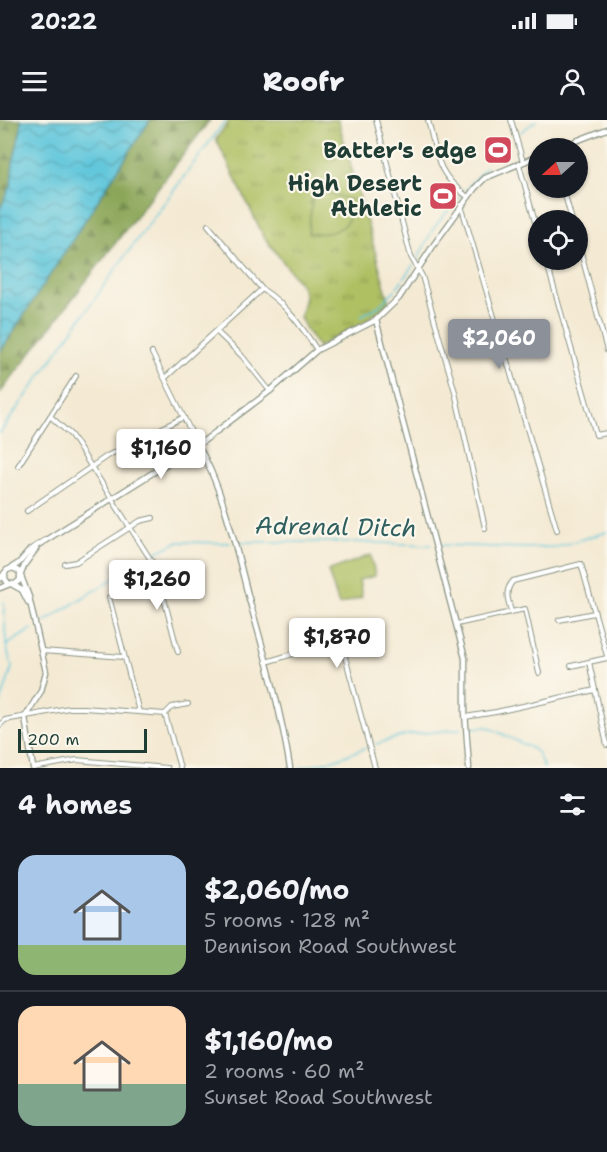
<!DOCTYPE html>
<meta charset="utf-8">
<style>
:root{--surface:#171b24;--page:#20242c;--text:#f1f3f6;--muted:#9ea1a6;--line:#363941;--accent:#8c9099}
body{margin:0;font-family:"Shantell Sans",sans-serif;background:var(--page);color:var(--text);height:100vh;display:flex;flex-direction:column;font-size:22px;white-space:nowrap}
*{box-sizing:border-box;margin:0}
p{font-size:20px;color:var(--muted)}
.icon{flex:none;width:33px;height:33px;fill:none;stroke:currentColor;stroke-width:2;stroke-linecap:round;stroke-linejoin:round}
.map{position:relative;height:648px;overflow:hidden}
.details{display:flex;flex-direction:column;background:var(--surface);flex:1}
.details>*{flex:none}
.needle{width:39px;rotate:249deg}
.controls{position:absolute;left:528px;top:18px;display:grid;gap:12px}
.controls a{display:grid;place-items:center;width:60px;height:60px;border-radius:50%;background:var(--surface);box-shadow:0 2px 4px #0004;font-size:30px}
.scale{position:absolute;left:18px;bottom:15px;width:129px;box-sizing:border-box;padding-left:6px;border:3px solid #1f3d34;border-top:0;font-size:16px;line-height:21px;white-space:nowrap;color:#1f3d34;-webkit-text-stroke:4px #fbf7ec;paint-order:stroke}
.price{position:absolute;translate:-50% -51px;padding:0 14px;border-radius:6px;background:#fff;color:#222;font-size:20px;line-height:39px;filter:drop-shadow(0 2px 3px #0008)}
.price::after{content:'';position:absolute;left:50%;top:36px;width:18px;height:14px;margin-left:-9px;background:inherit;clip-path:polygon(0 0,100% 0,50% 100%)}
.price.active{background:var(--accent);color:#fff}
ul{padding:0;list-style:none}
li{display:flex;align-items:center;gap:18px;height:150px;padding:0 18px}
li+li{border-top:2px solid var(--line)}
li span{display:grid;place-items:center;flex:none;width:168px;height:120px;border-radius:18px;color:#555}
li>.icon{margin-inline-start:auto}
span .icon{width:72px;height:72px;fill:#fffc;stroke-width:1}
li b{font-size:26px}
h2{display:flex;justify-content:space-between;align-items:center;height:72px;padding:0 18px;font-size:26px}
.status{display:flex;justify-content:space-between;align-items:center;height:42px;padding:0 30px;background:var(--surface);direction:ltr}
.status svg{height:16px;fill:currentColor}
header{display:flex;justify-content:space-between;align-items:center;height:78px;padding:0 18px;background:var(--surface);font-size:27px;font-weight:800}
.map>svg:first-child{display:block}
.forest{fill:url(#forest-firs);stroke:#557246;stroke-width:1.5}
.park{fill:url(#park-tufts);stroke:#677e4c;stroke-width:1.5}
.pitch{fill:#afc063;stroke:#677e4c;stroke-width:1.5}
.water{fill:url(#water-waves);stroke:#3f8288;stroke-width:1.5}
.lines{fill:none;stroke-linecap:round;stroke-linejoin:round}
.stream{stroke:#5fc6db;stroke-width:1.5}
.minor-casing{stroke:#8a9484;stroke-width:6}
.tertiary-casing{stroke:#8a9484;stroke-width:7}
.minor{stroke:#fff;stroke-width:4}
.tertiary{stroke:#fff;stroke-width:4.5}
.labels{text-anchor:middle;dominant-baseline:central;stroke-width:4.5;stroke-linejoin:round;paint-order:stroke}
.poi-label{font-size:22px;font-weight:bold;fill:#1f3d34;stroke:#fbf7ec;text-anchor:end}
.water-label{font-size:24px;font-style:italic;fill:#2f5f5e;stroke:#fbf7ec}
</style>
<div class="status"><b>20:22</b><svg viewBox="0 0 49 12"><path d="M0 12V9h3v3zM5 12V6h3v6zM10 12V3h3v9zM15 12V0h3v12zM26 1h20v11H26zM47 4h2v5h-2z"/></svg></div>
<header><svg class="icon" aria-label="menu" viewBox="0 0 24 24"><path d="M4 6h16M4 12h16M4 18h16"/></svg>Roofr<svg class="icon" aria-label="person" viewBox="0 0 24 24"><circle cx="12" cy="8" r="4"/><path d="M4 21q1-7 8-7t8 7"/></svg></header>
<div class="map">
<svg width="607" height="648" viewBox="0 0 607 648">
<defs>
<pattern id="forest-firs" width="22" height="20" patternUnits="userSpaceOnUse" patternTransform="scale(1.5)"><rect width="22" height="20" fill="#8ba659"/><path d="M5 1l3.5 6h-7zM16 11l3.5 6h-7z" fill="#71884a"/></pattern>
<pattern id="park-tufts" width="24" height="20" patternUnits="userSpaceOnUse" patternTransform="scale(1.5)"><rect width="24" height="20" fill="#afc063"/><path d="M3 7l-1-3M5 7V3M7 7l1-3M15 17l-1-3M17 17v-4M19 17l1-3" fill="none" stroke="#8e9d52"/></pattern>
<pattern id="water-waves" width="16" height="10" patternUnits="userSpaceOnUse" patternTransform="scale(1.5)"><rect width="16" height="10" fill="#5fc6db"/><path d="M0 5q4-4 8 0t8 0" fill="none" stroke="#4ea2b2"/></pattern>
</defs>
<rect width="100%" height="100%" fill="#fbf7ec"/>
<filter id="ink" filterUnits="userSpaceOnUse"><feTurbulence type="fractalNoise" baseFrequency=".0167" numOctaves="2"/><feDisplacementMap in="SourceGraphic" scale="12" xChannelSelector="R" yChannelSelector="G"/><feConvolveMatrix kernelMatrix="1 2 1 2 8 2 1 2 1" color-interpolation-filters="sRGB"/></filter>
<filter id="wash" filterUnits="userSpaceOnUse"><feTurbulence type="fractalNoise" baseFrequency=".008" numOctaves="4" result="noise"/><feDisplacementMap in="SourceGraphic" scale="24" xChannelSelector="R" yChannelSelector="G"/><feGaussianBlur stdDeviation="1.35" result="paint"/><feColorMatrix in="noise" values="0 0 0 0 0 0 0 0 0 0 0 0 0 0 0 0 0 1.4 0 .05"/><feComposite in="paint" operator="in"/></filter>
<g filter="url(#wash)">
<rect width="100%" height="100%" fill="#f4ead4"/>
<path class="forest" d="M0,0H21V9L13,43L11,66L0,89Z
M150,0H210L0,273V232Z"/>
<path class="park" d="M230,0H338L389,181C370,202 342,213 318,227L306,209L300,197L305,177L302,166L264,117L216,19Z"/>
<path class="pitch" d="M317,70L356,81C348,109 336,116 308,113L313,74Z
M371,435L375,456L359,460L362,477L339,485L328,451Z"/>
<path class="water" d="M21,0H150L0,232V89L11,66L13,43L21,9Z"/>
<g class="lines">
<path class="stream" d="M521,12L537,0
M465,70L486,47
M417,140L433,109L460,76
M404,158L413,145
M397,167L402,161
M361,196L379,186L395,170
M0,313L125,136L226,0
M241,422H352L431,425
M440,425L523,428L556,427L607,412
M152,434L178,422L230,423
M39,505L145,439
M7,525L32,509
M0,585L12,547L6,525L4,482
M470,608L488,607L533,629L537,632L544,648
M376,624L406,615L461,609
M300,648L337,639L365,628"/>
</g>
</g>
<g filter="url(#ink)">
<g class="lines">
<g class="minor-casing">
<path id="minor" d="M376,0L411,137L422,156L455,272L485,408
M428,0C437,35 436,54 468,77
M511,0L523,42
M519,44L538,113
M563,68L572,100
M461,85L557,410
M208,105L262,169C286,184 302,207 317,230
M578,121L607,231
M546,140L596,315L607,313
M217,212L242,236L270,271
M152,233L197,324
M165,258L262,169
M50,296L71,315L156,448L178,532
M18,346L76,256
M27,391L107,336L184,297
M65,444L76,442L140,401L153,398
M109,477L139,592
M511,491C508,480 504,471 513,461L581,444L607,536
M559,500L594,493
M457,504L525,489L539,553
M42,531L124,537
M607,538L589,542L607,625
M266,542L330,523L340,525L343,529L375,648
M571,546L589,542
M165,594L180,648
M465,597L496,592L595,570
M0,605L5,600L69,588H84L165,594L172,587L188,584
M33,648L77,640L167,648"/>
</g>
<g class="tertiary-casing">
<path id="tertiary" d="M558,28L607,9
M376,200L462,527L465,538V592L469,648
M197,324C222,365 236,428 248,475C264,532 281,590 290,648
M11,448L19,443L30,430L205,320L270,271L317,230L376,200L399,178L435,123L475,68L485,58L538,36
M21,454L25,444L36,429
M21,456L29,477L46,552L41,571L25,597L33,648
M0,459L7,450L13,448L20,452V460L15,464H9L5,459V453
M13,465L22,470L28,482
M0,468L10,464"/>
</g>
<use href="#minor" class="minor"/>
<use href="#tertiary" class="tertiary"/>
</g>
</g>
<defs>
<g id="stadium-square" transform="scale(1.5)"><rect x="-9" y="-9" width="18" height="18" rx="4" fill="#d1495b" stroke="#fbf7ec"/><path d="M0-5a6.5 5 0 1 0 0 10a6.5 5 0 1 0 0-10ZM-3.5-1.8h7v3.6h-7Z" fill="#fff"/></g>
</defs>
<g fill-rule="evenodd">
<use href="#stadium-square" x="498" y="30"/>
<use href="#stadium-square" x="443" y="76"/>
</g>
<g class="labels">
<g class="poi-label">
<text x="477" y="30">Batter's edge</text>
<text x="422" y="63">High Desert<tspan x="422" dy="25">Athletic</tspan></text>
</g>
<g class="water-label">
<text transform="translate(336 407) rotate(1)">Adrenal Ditch</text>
</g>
</g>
</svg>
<div class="controls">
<a><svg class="needle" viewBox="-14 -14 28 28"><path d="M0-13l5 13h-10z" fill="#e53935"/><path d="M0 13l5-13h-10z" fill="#9ea1a6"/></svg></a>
<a><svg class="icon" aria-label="locate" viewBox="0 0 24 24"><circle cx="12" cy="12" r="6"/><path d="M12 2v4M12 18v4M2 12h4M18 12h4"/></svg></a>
</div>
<div class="scale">200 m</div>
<b class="price active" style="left:499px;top:250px">$2,060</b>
<b class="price" style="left:161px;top:360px">$1,160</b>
<b class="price" style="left:157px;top:491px">$1,260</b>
<b class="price" style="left:337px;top:549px">$1,870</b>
</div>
<section class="details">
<h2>4 homes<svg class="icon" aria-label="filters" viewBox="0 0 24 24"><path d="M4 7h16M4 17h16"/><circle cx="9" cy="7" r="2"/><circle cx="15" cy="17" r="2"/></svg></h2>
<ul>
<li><span style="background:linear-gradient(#a9c7e8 75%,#8fb573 0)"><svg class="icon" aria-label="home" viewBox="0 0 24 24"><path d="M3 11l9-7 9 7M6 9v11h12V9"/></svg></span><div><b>$2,060/mo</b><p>5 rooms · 128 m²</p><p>Dennison Road Southwest</p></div></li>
<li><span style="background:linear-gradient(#ffd9b3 65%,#7fa58c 0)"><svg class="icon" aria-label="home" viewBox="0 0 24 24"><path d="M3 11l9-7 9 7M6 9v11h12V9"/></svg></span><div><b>$1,160/mo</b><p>2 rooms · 60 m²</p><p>Sunset Road Southwest</p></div></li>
</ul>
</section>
